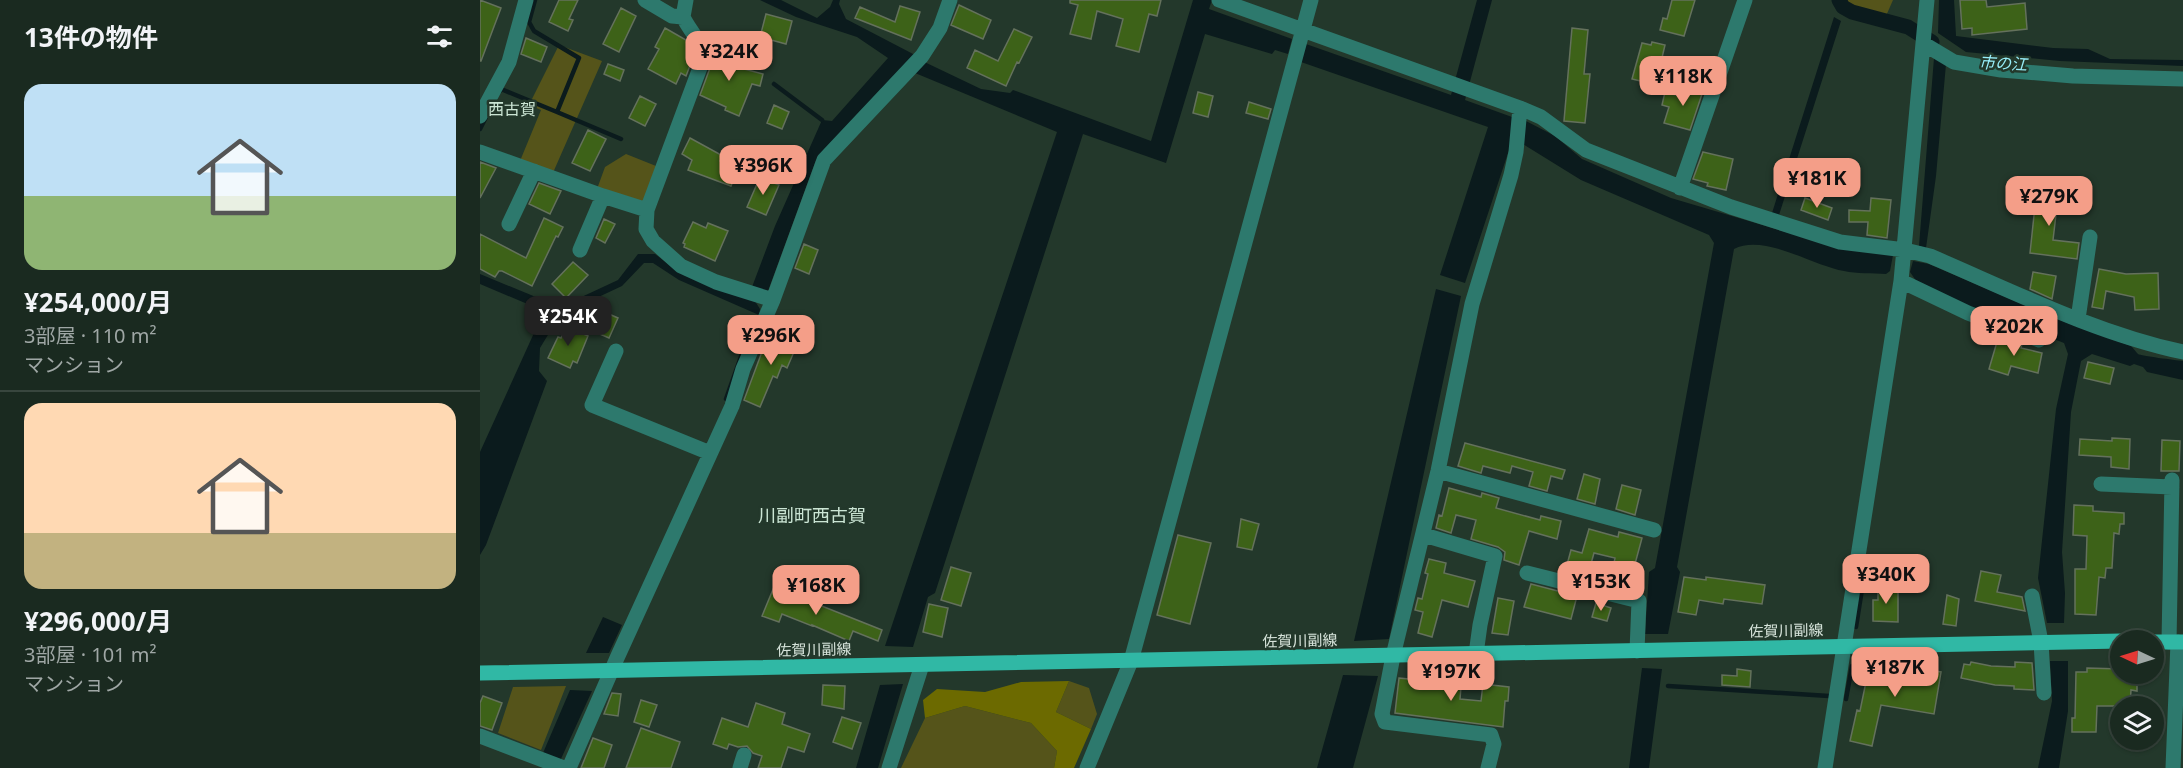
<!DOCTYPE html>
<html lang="ja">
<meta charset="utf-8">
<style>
:root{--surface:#1a2a20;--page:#27362d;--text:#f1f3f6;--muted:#9fa7a5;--line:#38463e;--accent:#f49e88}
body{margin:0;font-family:"Noto Sans","Noto Sans JP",sans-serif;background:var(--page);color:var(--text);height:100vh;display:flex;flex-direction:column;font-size:22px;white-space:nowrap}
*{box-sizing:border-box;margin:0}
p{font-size:20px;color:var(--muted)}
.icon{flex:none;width:33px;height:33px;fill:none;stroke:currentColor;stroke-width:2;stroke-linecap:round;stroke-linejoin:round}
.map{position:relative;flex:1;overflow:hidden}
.panel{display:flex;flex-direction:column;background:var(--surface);width:480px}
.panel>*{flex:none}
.needle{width:39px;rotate:274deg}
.tools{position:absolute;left:1630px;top:630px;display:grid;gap:12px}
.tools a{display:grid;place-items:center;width:54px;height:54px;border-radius:50%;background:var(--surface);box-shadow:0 2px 4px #0004,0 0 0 2px var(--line);font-size:30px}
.price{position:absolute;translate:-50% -51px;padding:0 14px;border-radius:12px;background:var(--accent);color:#111;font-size:20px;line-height:39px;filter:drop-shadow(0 2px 3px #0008)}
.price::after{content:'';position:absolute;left:50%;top:36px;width:18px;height:14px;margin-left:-9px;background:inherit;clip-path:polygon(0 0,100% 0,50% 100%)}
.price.current{background:#222;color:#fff}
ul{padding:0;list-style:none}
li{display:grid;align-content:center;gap:12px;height:318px;padding:0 24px}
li+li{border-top:2px solid var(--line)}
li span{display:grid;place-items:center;height:186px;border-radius:18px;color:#555}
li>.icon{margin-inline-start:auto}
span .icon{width:108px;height:108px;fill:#fffc;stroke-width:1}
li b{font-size:26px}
h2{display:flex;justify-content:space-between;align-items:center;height:72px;padding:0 24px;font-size:26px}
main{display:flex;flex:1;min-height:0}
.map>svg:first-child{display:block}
.green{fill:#55541a}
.forest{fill:#6c6a00}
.water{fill:#0b1b1d}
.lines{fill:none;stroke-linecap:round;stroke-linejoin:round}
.stream{stroke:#0b1b1d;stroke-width:4.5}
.canal{stroke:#0b1b1d;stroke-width:15}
.building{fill:#3d6218;stroke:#64715c;stroke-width:1.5}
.minor{stroke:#2d796d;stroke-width:15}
.major{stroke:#30b8a5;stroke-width:15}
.labels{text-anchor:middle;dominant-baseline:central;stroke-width:5;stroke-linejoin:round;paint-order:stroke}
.street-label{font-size:15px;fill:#d6e3da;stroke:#23382b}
.water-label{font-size:16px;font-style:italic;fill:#97edf8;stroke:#23382b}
.neighbourhood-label{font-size:16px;fill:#cbe5d4;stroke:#23382b}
.quarter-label{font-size:18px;fill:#cbe5d4;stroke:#23382b}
</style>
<main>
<section class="panel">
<h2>13件の物件<svg class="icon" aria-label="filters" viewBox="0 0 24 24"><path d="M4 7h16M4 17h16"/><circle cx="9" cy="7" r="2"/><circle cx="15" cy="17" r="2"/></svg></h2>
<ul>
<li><span style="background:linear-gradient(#bfe0f5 60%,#8fb573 0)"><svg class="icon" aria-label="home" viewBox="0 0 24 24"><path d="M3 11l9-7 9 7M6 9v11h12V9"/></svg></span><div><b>¥254,000/月</b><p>3部屋 · 110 m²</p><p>マンション</p></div></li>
<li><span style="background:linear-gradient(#ffd9b3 70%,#c2b280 0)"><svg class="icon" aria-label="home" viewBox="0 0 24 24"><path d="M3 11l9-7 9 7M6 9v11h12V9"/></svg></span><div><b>¥296,000/月</b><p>3部屋 · 101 m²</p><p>マンション</p></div></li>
</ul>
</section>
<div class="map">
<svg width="1703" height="768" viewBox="0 0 1703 768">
<rect width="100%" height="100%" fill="#23382b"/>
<path class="green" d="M1364,0H1413L1406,16L1368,5Z
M79,45L122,61L72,175L40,161L61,110L49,105Z
M146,154L176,166L163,202L117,189L125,167Z
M589,681L609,688L617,714L611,729L576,712Z
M86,686L61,750L18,733L33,687Z
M485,706L551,723L577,751L574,768H421L445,718Z"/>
<path class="forest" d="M589,681L576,712L611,729L594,768H574L577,751L551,723L485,706L445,718L443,700L457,689L505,692L541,682Z"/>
<path class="water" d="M280,0H301L337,18L350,7L353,0H360L359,4L366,19L435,55L434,57L501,89L530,93L533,90L671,141L713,0H732L729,9L812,39L808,54L795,50L792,54L725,34L686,163L603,134L455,593L448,597L433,647L405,646L577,132L423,68L336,160L288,291L272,287L295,226L342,120L352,121L408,58L377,37L316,17Z
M997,0H1012L985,100L1032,117L1030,147L985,283L960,275L1008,127L821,62L826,44L971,95Z
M1459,0H1474L1476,36L1573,48L1608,49L1630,59L1703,60V66L1580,61L1486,52L1458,33Z
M1354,17L1361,21L1299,215L1292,213Z
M1454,58L1466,64L1456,176L1446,248L1439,246Z
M1044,120L1075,136L1102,159L1191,198L1360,248L1413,255L1410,271L1406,274C1392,273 1377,274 1364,271C1333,266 1284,233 1254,249L1197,567L1200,572L1188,634H1165L1169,572L1175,568L1234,243L1229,235L1101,180L1041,143Z
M158,254H175L200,273L273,298L280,309L279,315L199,280L173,263H164L142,286L80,315L60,348L59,371L67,381L6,545L0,555V452L64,311L0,284V274L80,307L138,280Z
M1433,261L1449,264L1574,318L1651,346C1653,348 1656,352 1658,354C1661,356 1695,360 1703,361V380L1667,372L1663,367L1654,364L1650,366L1612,354L1601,361L1591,412L1582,552L1585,593L1584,623H1567L1558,578L1576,409L1588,354L1584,343L1491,307L1437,282L1430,272Z
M956,289L981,296L909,639L874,641Z
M123,617L142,625L129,653H106Z
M1570,661H1588V711L1579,768H1558L1572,701Z
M1162,668L1182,669L1169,768H1149Z
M863,675L898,676L873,768H837Z
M423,684L398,768H376L400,685Z
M90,690L112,691L80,761L63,753Z"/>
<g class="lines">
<path class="stream" d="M294,84L342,120
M20,91L21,89L77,112L99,58L54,31L49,22L55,0
M77,112L141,139
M0,129L6,117
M246,399L264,348
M1376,627L1383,583
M1188,686L1349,696
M1366,699L1372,666"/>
<path class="canal" d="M1359,0L1363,7L1372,12L1428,27L1452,42"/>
</g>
<path class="building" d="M0,0L21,8L1,61H0Z
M79,0H98L89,19L93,20L88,31L69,22Z
M590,0H681L677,16L669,14L659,52L636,46L643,19L617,11L611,39L590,34L598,5L590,3Z
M1192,0H1215L1204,36L1180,30L1183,18L1187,19Z
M1480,0H1506L1507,7L1545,3L1547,29L1492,35V28L1482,29Z
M479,5L511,20L503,39L471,25Z
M420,6L440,12L431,40L375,18L380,7L415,22Z
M141,8L156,16L139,52L123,44Z
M286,14L312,21L306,44L280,37Z
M185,28L206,40L212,53L211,63L206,76L201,73L196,84L168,69L179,49L175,47Z
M1092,28L1108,30L1104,74H1110L1105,123L1084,121Z
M534,29L552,37L539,63L537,62L526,86L487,68L495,50L518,61Z
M46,38L67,47L61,62L41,54Z
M1172,42L1185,45L1181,62L1175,60L1169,83L1152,79L1162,43L1171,45Z
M234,48L257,57L253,66L283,74L280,86L272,84L259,116L245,110L246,107L220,95L230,68Z
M128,64L144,70L140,81L124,74Z
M1211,84L1225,85L1210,130L1184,123L1189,107L1182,105L1185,92L1207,98Z
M718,92L733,96L728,117L713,113Z
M160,96L176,104L165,126L149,118Z
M769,102L791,109L788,119L766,113Z
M294,105L309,112L302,129L287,123Z
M108,130L126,139L110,171L92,163Z
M210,138L243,156L240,161L258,169L251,186L208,170L212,160L202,154Z
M1223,152L1253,159L1246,190L1227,186L1228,183L1213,179Z
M0,162L16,168L0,198Z
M280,177L299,185L286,215L267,207Z
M59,183L81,191L70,214L49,204Z
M1557,187L1579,189L1573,240L1599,243L1597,259L1550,253Z
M1325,198L1352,208L1348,220L1321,210Z
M1391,198L1411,200L1407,238L1387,235L1388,222H1369V210L1390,211Z
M64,218L83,227L78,237L76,236L52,286L22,271H19L15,277L0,269V234L46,258Z
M124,219L135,224L125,243L116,238Z
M213,222L226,228L228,223L248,231L235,261L204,247L205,244L203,243Z
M324,244L338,250L329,274L315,268Z
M93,262L108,275L86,298L72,284Z
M1619,269L1646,274L1678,273L1679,309L1655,310L1654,297L1626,291L1623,309L1612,307Z
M1553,272L1576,276L1572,299L1550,289Z
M122,311L138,318L129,338L113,331Z
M86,326L108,336L97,363L93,361L90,368L68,358L78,337L81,338Z
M302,330L320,338L307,368L302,365L297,378L293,376L280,407L264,400L286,341L295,345Z
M1519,335L1542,344L1541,348L1562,353L1558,373L1531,366L1528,375L1509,369Z
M1608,362L1634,368L1630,384L1604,378Z
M1632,438L1650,439L1649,469L1631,467V457L1599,455L1600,439L1632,441Z
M1682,440L1700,441L1699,471H1681Z
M985,443L1085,470L1082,479L1071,476L1067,491L1049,486L1053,472L1032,466L1030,473L1003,466L1001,473L978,466Z
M1104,474L1120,479L1115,504L1097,499Z
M1142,485L1161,490L1155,515L1136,509Z
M969,488L1001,497L1002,493L1019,498L1016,508L1060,520L1061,516L1081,521L1077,539L1049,531L1039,565L1024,560L1025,552L1018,547L991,539L996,520L976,515L971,533L956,528L959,515L962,516Z
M1594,505L1613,506V511L1644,513V524H1640L1639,534L1634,533L1632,568H1626L1625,578L1619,577L1616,615L1595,614V569H1606L1607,536L1593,535Z
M761,519L779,524L772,550L757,547Z
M1109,529L1138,537L1139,532L1162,538L1152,575L1155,576L1151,589L1130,583L1135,558L1114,553L1107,578L1085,572L1091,550L1102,553Z
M698,535L731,543L710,624L677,615Z
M949,559L966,563L964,573L995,581L988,607L962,600L952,637L938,633L943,612L935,610L938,598L942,599L948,574L945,573Z
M471,567L491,573L481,606L461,600Z
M1501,571L1521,575L1517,592L1542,597L1545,611L1495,601Z
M1204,577L1226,580V577L1285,585L1282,604L1244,599L1243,604L1219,600L1216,615L1198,612Z
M1051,584L1097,596L1091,619L1044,607Z
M1398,586H1418V622L1393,621V600H1398Z
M294,587L402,630L398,641L373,631L369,641L332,625V626L302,614L299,622L282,616Z
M1467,595L1479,599L1476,626L1463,624Z
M1018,598L1034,601L1028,635L1012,633Z
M1116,603L1131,608L1127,621L1112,617Z
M449,604L468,608L462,637L443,632Z
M1491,662L1511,666L1535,667V662L1552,663L1554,690L1534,689V686L1515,685L1481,678L1484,664L1490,665Z
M1414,665L1461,672L1454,714L1401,705L1392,746L1370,741L1377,710L1380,711L1388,672L1413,676Z
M1607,668L1641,669V674H1657V691L1651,690L1650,706H1617L1616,732H1592V718H1595L1596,672H1607Z
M1257,669L1271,671L1270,687L1242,685V675L1257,676Z
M919,678L968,683V685L981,687L980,699L1001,701L1003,684L1029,687L1028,701H1025L1023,727L915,713Z
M343,685L365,686L364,709L342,705Z
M132,693L141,694L138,716L124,714Z
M3,696L22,703L12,730L0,726V703Z
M161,700L177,705L169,727L154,722Z
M276,703L305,713L302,724L330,734L324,752L308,747L301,768H278L282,756L273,753L267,746L258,747L249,744L247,749L233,744L242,718L268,727Z
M362,717L381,723L372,749L353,742Z
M161,728L200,742L191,768H146Z
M113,738L132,745L124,768H101Z"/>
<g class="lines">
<path class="minor" d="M165,0L192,16L203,17
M206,0L203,17C212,35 225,43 221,65L167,210L166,229L173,241L201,266L236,282L293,300
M739,0L1040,108L1061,117L1106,150L1251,207L1360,242L1425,250L1450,256C1532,291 1615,333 1703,352
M1444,44L1474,62L1521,70L1593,76L1703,79
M0,116L29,62L46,0
M0,152L123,196L167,210
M1200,188L1265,0
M29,224L54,171
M100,250L123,196
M1421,281L1488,313L1559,340
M1598,319L1610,237
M136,351L112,405L230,453
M958,471L1174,530
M1621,484L1692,487
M944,535L1015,556L1000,625L996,654
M1047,573L1159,601L1157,651
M1552,596L1561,642L1564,693
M1689,642L1692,480
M0,736L84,768
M89,768L137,658L252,406L263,369L293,300L344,160L442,56L460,28L470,0
M260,768L264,755
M409,768L442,665
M607,768L651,661L831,0
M1008,768L1014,744L1011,735L905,722L902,714L913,656L958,471L992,304L1031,175L1036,152L1040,108
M1345,768L1421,281L1447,0
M1693,768L1698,642"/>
<path class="major" d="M1674,642H1703
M0,673L1641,641"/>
</g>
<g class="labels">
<g class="street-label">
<text transform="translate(1306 630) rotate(-1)">佐賀川副線</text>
<text transform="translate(820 640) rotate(-1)">佐賀川副線</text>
<text transform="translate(334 649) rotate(-1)">佐賀川副線</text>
</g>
<g class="water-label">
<text transform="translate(1523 63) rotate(3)">市の江</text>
</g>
<g class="neighbourhood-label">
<text x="32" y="109">西古賀</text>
</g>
<g class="quarter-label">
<text x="332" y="515">川副町西古賀</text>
</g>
</g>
</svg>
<div class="tools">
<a><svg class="needle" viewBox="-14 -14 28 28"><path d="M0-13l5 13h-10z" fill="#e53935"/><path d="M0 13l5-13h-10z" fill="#9fa7a5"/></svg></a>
<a><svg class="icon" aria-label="layers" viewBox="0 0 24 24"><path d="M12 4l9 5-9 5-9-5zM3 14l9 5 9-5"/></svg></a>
</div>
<b class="price" style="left:249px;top:82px">¥324K</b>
<b class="price" style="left:1203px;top:107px">¥118K</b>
<b class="price" style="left:283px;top:196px">¥396K</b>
<b class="price" style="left:1337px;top:209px">¥181K</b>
<b class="price" style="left:1569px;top:227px">¥279K</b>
<b class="price current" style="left:88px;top:347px">¥254K</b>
<b class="price" style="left:1534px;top:357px">¥202K</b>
<b class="price" style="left:291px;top:366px">¥296K</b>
<b class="price" style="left:1406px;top:605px">¥340K</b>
<b class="price" style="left:1121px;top:612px">¥153K</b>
<b class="price" style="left:336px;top:616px">¥168K</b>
<b class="price" style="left:1415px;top:698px">¥187K</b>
<b class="price" style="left:971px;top:702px">¥197K</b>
</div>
</main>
